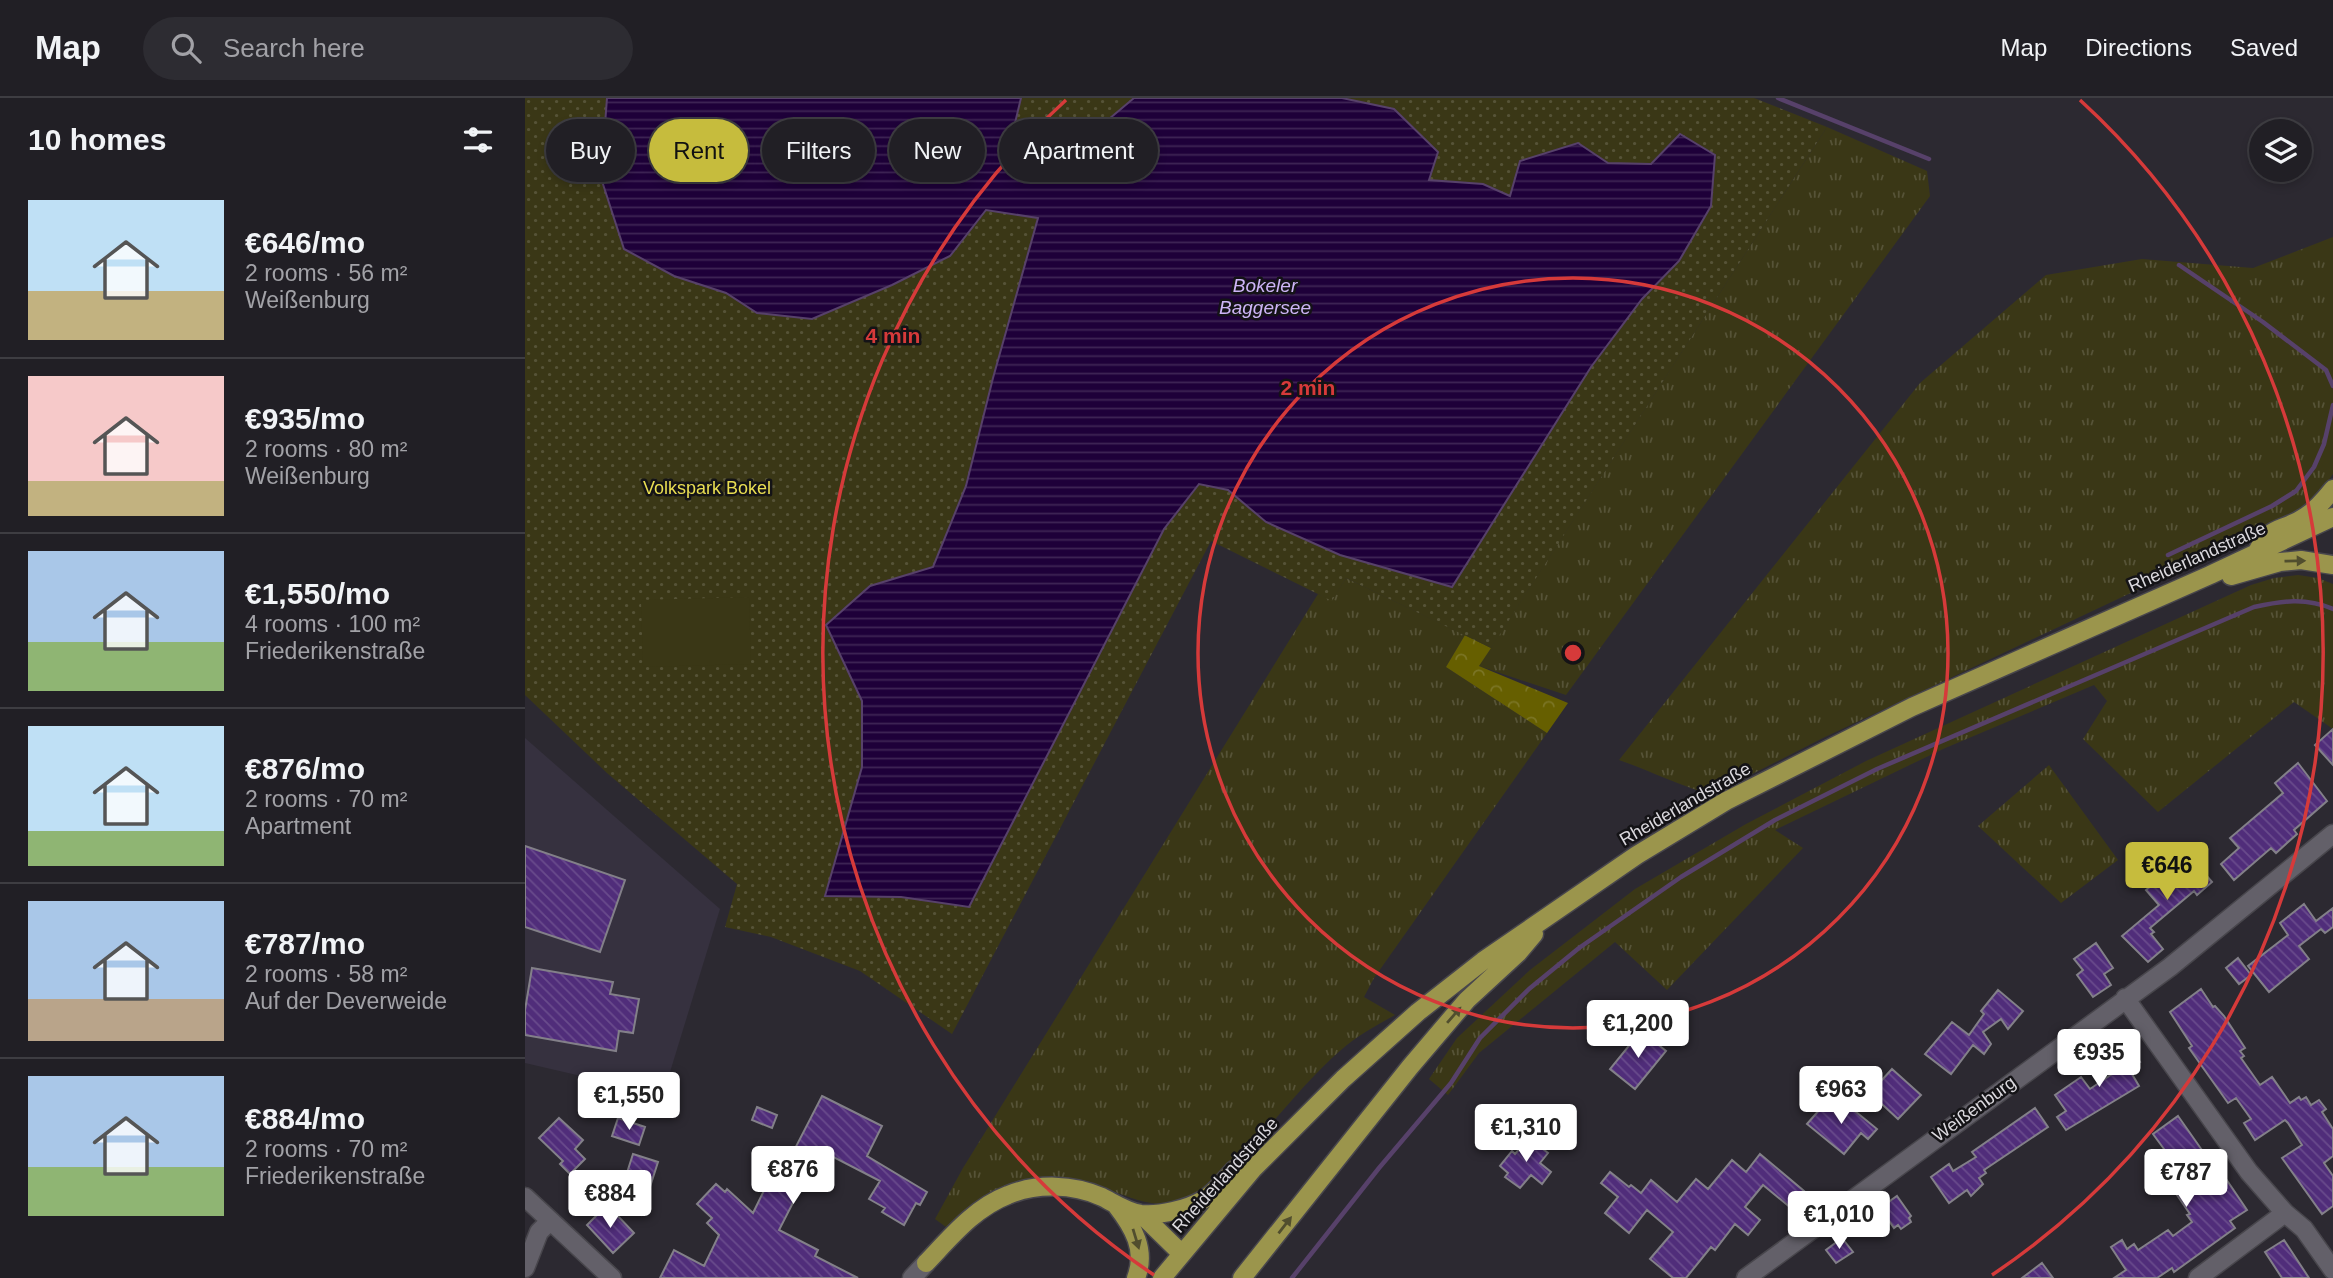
<!DOCTYPE html>
<meta charset="utf-8">
<style>
:root{--surface:#211f25;--page:#2d2c32;--text:#f1f3f6;--muted:#a2a2a7;--line:#3e3d42;--accent:#c6bc3d}
body{margin:0;font-family:Arial,sans-serif;background:var(--page);color:var(--text);height:100vh;display:flex;flex-direction:column;font-size:26px;white-space:nowrap}
*{box-sizing:border-box;margin:0}
p{font-size:23px;color:var(--muted)}
.icon{flex:none;width:38px;height:38px;fill:none;stroke:currentColor;stroke-width:2;stroke-linecap:round;stroke-linejoin:round}
.map{position:relative;flex:1;overflow:hidden}
.details{display:flex;flex-direction:column;background:var(--surface);width:525px}
.details>*{flex:none}
.top-card{position:absolute;left:21px;top:21px;width:665px;height:63px;display:flex;gap:14px}
.fabs{position:absolute;left:1724px;top:21px;display:grid;gap:14px}
.fabs a{display:grid;place-items:center;width:63px;height:63px;border-radius:50%;background:var(--surface);box-shadow:0 4px 10px #0003,0 0 0 2px var(--line);font-size:35px}
.price{position:absolute;translate:-50% -60px;padding:0 16px;border-radius:7px;background:#fff;color:#222;font-size:23px;line-height:46px;filter:drop-shadow(0 2px 4px #0008)}
.price::after{content:'';position:absolute;left:50%;top:42px;width:21px;height:16px;margin-left:-10px;background:inherit;clip-path:polygon(0 0,100% 0,50% 100%)}
.price.on{background:var(--accent);color:#111}
ul{padding:0;list-style:none}
li{display:flex;align-items:center;gap:21px;height:175px;padding:0 28px}
li+li{border-top:2px solid var(--line)}
li span{display:grid;place-items:center;flex:none;width:196px;height:140px;border-radius:0px;color:#555}
li>.icon{margin-inline-start:auto}
span .icon{width:84px;height:84px;fill:#fffc;stroke-width:1}
li b{font-size:30px}
h2{display:flex;justify-content:space-between;align-items:center;height:84px;padding:0 28px;font-size:30px}
.tag{padding:0 24px;border-radius:32px;background:var(--surface);box-shadow:0 4px 10px #0003,0 0 0 2px var(--line);font-size:24px;line-height:63px}
.tag.on{background:var(--accent);color:#111}
header{display:flex;align-items:center;gap:42px;box-sizing:border-box;height:98px;padding:0 35px;background:var(--surface);border-bottom:2px solid var(--line)}
header strong{font-size:33px}
nav{display:flex;gap:38px;margin-inline-start:auto;font-size:24px}
.search{width:490px;height:63px;background:var(--page);display:flex;align-items:center;gap:18px;box-sizing:border-box;padding:0 24px;border-radius:38px;color:var(--muted);font-size:26px}
main{display:flex;flex:1;min-height:0}
.map>svg:first-child{display:block}
.built{fill:#36313f}
.grass{fill:url(#grass-tufts)}
.forest{fill:url(#forest-crowns)}
.park{fill:url(#park-dots)}
.garden{fill:#3a3716}
.water{fill:url(#water-rules);stroke:#57416a;stroke-width:2}
.lines{fill:none;stroke-linecap:round;stroke-linejoin:round}
.stream{stroke:#57416a;stroke-width:4.5}
.building{fill:url(#building-back-hatch);stroke:#838089;stroke-width:2}
.minor-casing{stroke:#48464c;stroke-width:21}
.major-casing{stroke:#48464c;stroke-width:21}
.minor{stroke:#636069;stroke-width:18}
.major{stroke:#9b954c;stroke-width:18}
.oneway{fill:#514e2e}
.ring{fill:none;stroke:#d63a3a;stroke-width:3.5}
.labels{text-anchor:middle;dominant-baseline:central;stroke-width:5;stroke-linejoin:round;paint-order:stroke}
.park-label{font-size:18px;fill:#e9de52;stroke:#141316}
.street-label{font-size:18px;fill:#dbd9de;stroke:#141316}
.water-label{font-size:19px;font-style:italic;fill:#cdb4f6;stroke:#141316}
.centre{fill:#d63a3a;stroke:#141316;stroke-width:3.5}
.ring-label{font-size:21px;text-anchor:middle;font-weight:bold;fill:#d63a3a;stroke:#141316;stroke-width:5;stroke-linejoin:round;paint-order:stroke}
</style>
<header>
<strong>Map</strong>
<div class="search"><svg class="icon" aria-label="search" viewBox="0 0 24 24"><circle cx="10" cy="10" r="6"/><path d="M15 15l6 6"/></svg>Search here</div>
<nav><a>Map</a><a>Directions</a><a>Saved</a></nav>
</header>
<main>
<section class="details">
<h2>10 homes<svg class="icon" aria-label="filters" viewBox="0 0 24 24"><path d="M4 7h16M4 17h16"/><circle cx="9" cy="7" r="2"/><circle cx="15" cy="17" r="2"/></svg></h2>
<ul>
<li><span style="background:linear-gradient(#bfe0f5 65%,#c2b280 0)"><svg class="icon" aria-label="home" viewBox="0 0 24 24"><path d="M3 11l9-7 9 7M6 9v11h12V9"/></svg></span><div><b>€646/mo</b><p>2 rooms · 56 m²</p><p>Weißenburg</p></div></li>
<li><span style="background:linear-gradient(#f6c9c9 75%,#c2b280 0)"><svg class="icon" aria-label="home" viewBox="0 0 24 24"><path d="M3 11l9-7 9 7M6 9v11h12V9"/></svg></span><div><b>€935/mo</b><p>2 rooms · 80 m²</p><p>Weißenburg</p></div></li>
<li><span style="background:linear-gradient(#a9c7e8 65%,#8fb573 0)"><svg class="icon" aria-label="home" viewBox="0 0 24 24"><path d="M3 11l9-7 9 7M6 9v11h12V9"/></svg></span><div><b>€1,550/mo</b><p>4 rooms · 100 m²</p><p>Friederikenstraße</p></div></li>
<li><span style="background:linear-gradient(#bfe0f5 75%,#8fb573 0)"><svg class="icon" aria-label="home" viewBox="0 0 24 24"><path d="M3 11l9-7 9 7M6 9v11h12V9"/></svg></span><div><b>€876/mo</b><p>2 rooms · 70 m²</p><p>Apartment</p></div></li>
<li><span style="background:linear-gradient(#a9c7e8 70%,#b9a48a 0)"><svg class="icon" aria-label="home" viewBox="0 0 24 24"><path d="M3 11l9-7 9 7M6 9v11h12V9"/></svg></span><div><b>€787/mo</b><p>2 rooms · 58 m²</p><p>Auf der Deverweide</p></div></li>
<li><span style="background:linear-gradient(#a9c7e8 65%,#8fb573 0)"><svg class="icon" aria-label="home" viewBox="0 0 24 24"><path d="M3 11l9-7 9 7M6 9v11h12V9"/></svg></span><div><b>€884/mo</b><p>2 rooms · 70 m²</p><p>Friederikenstraße</p></div></li>
</ul>
</section>
<div class="map">
<svg width="1808" height="1180" viewBox="0 0 1808 1180">
<defs>
<pattern id="grass-tufts" width="24" height="20" patternUnits="userSpaceOnUse" patternTransform="scale(1.75)"><rect width="24" height="20" fill="#3a3716"/><path d="M3 7l-1-3M5 7V3M7 7l1-3M15 17l-1-3M17 17v-4M19 17l1-3" fill="none" stroke="#565337"/></pattern>
<pattern id="forest-crowns" width="20" height="18" patternUnits="userSpaceOnUse" patternTransform="scale(1.75)"><rect width="20" height="18" fill="#665f00"/><path d="M2 6a3 3 0 1 1 6 0M12 15a3 3 0 1 1 6 0" fill="none" stroke="#7b7525"/></pattern>
<pattern id="park-dots" width="8" height="8" patternUnits="userSpaceOnUse" patternTransform="scale(1.75)"><rect width="8" height="8" fill="#3a3716"/><path d="M2 2h.1M6 6h.1" fill="none" stroke="#565337" stroke-width="1.8" stroke-linecap="round"/></pattern>
<pattern id="water-rules" width="6" height="5" patternUnits="userSpaceOnUse" patternTransform="scale(1.75)"><rect width="6" height="5" fill="#1e0039"/><path d="M0 2.5h6" fill="none" stroke="#3e2555"/></pattern>
<pattern id="building-back-hatch" width="6" height="6" patternUnits="userSpaceOnUse" patternTransform="scale(1.75)"><rect width="6" height="6" fill="#502d7a"/><path d="M-1 5l2 2M0 0l6 6M5-1l2 2" fill="none" stroke="#694b8c"/></pattern>
</defs>
<rect width="100%" height="100%" fill="#2c2931"/>
<path class="built" d="M0,640L195,811L138,997L0,965Z"/>
<path class="grass" d="M1302,29L1402,73L1405,98L1041,597L954,568Z
M1808,139V376C1786,409 1767,417 1733,435L1298,640L1186,697C1154,687 1125,673 1094,662L1395,285L1521,177L1617,161L1728,170Z
M1773,477L1793,480L1808,486V631L1769,604L1633,714L1558,641L1582,603L1569,587L1418,651L1250,732L1278,750L1142,892L1090,844L954,955L923,997L904,981L932,940L1005,872L1110,791L1221,726L1341,663L1726,487L1749,480Z
M821,480L940,537L921,569L1022,635L849,880L839,899L870,917C852,927 832,938 816,952C780,983 751,1023 717,1057C697,1077 679,1099 649,1105C627,1109 607,1100 587,1093C513,1068 479,1079 421,1129L410,1121L438,1070L793,496L807,502Z
M1524,667L1593,762L1536,805L1453,728Z"/>
<path class="forest" d="M940,537L966,550L954,568L1043,605L1022,635L921,569Z"/>
<path class="park" d="M0,0H82L76,80L149,178L201,195L232,215L425,158L461,112L513,120L468,280L441,388L408,469L345,488L301,527L337,603V669L300,797L376,799L443,809L639,431L674,386L703,392L741,424L1066,269L1117,201L1154,163L1126,66L1083,65L1053,45L985,98L958,86L903,82L912,54L869,11L817,0H1229L1302,29L966,550L821,480L807,503L686,443L427,936L335,873L246,839L200,829L212,786L82,675L0,597Z
M496,0H609L534,63L484,50Z"/>
<path class="garden" d="M224,499L226,566L118,569L116,502Z"/>
<path class="water" d="M82,0H496L484,50L534,63L609,0H817L869,11L913,54L904,82L958,86L985,98L995,63L1053,45L1083,65L1126,66L1155,36L1190,57L1186,108L1154,163L1117,201L1066,269L927,489L815,457L741,424L703,392L674,386L639,431L444,809L376,799L300,798L337,669V603L301,527L345,488L408,469L441,388L468,280L513,120L461,112L425,158L367,187L287,221L232,215L201,195L149,178L99,151L76,80Z"/>
<g class="lines">
<path class="stream" d="M1253,0L1404,61
M1654,167L1738,224L1801,272L1808,288
M1643,457L1747,408L1771,393L1789,369L1799,346L1808,307
M767,1180L854,1070L926,985L955,940L1004,891L1054,850L1156,779L1250,722L1352,671L1729,509C1756,503 1781,499 1808,511"/>
</g>
<path class="building" d="M1808,631V667L1790,647Z
M1773,665L1802,703L1769,732L1772,736L1751,755L1746,750L1709,782L1696,766L1714,750L1705,740L1758,695L1750,685Z
M0,748L100,782L75,854L0,829Z
M1662,755L1687,784L1672,797L1669,793L1625,830L1629,834L1626,836L1638,851L1623,864L1597,838L1634,807L1621,792L1632,783L1630,782Z
M1779,806L1791,823L1808,810V829L1800,835L1796,831L1774,848L1784,861L1744,894L1723,868L1763,837L1755,825Z
M1571,845L1588,870L1579,876L1586,887L1568,899L1552,877L1558,872L1549,861Z
M1713,860L1726,877L1714,886L1701,870Z
M7,870L88,884L85,896L114,901L108,935L94,933L91,953L0,937V912Z
M1676,891L1688,909L1690,908L1699,918L1720,950L1715,953L1719,958L1716,960L1735,987L1747,979L1765,1005L1774,999L1776,1002L1781,999L1786,1007L1794,1002L1801,1011L1797,1014L1808,1031V1058L1799,1065L1808,1078V1108L1797,1116L1757,1060L1777,1047L1763,1025L1760,1022L1730,1042L1719,1025L1726,1021L1711,1000L1703,1005L1664,950L1667,948L1645,914Z
M1473,892L1498,913L1483,931L1476,921L1458,934L1466,946L1459,956L1448,947L1426,976L1400,956L1427,924L1444,937L1459,916L1456,913Z
M1116,933L1141,953L1110,991L1085,971Z
M1603,946L1615,964L1604,971L1614,988L1541,1032L1532,1019L1541,1013L1530,997L1556,979L1565,991L1587,976L1578,963Z
M1367,971L1396,997L1373,1021L1345,995Z
M297,998L357,1028L342,1058L402,1094L395,1107L391,1105L379,1127L357,1114L360,1110L344,1101L355,1083L295,1052L254,1132L293,1152L290,1158L333,1180H135L149,1152L179,1168L194,1137L182,1125L187,1120L172,1106L191,1086L200,1094L202,1091L228,1115L251,1068L259,1072Z
M1303,1002L1314,1012L1320,1005L1352,1031L1343,1041L1336,1035L1319,1056L1282,1026Z
M232,1009L252,1017L247,1030L227,1022Z
M1510,1010L1523,1029L1459,1072L1461,1075L1454,1080L1458,1086L1446,1098L1442,1092L1424,1105L1406,1079L1424,1066L1428,1073L1451,1059L1447,1054Z
M1653,1018L1679,1055L1682,1053L1722,1112L1705,1123L1710,1130L1649,1174L1647,1170L1632,1180H1589L1601,1172L1586,1149L1597,1142L1602,1151L1609,1146L1613,1152L1643,1132L1648,1138L1667,1124L1662,1117L1665,1116L1652,1097L1664,1089L1649,1067L1642,1072L1632,1057L1639,1051L1628,1036Z
M34,1020L58,1042L50,1051L60,1061L45,1076L35,1066L38,1063L14,1040Z
M93,1020L120,1029L114,1047L87,1038Z
M1004,1040L1023,1055L1015,1065L1026,1074L1017,1086L1006,1077L995,1090L980,1079L983,1075L975,1068L987,1053L990,1056Z
M108,1056L133,1064L116,1117L91,1109Z
M1235,1056L1279,1093L1266,1110L1238,1087L1220,1109L1235,1122L1223,1137L1210,1126L1190,1152L1186,1149L1161,1180H1148L1125,1161L1148,1134L1122,1112L1104,1135L1080,1115L1093,1099L1076,1085L1085,1074L1104,1089L1106,1087L1116,1095L1126,1082L1152,1104L1171,1081L1183,1091L1207,1062L1221,1074Z
M1372,1098L1386,1118L1384,1120L1386,1124L1376,1131L1373,1127L1369,1130L1355,1110Z
M78,1111L88,1121L90,1115L109,1135L88,1155L62,1127Z
M1317,1140L1328,1154L1311,1165L1301,1152Z
M1759,1142L1784,1180H1757L1740,1154Z
M1517,1165L1528,1180H1497Z"/>
<g class="lines">
<g class="minor-casing">
<path id="minor" d="M1600,900L1724,1074L1760,1115L1779,1131L1808,1172
M0,1099L87,1180
M0,1170L14,1134L25,1123
M387,1180L401,1165
M1221,1180L1645,869L1808,736
M1673,1180L1760,1115"/>
</g>
<g class="major-casing">
<path id="major" d="M1731,456C1745,425 1757,435 1781,418C1792,411 1800,401 1808,391
M1706,478L1755,464L1776,462L1808,467
M591,1107C608,1129 622,1152 611,1180
M616,1116L657,1156
M401,1165C425,1140 449,1110 483,1097C512,1085 548,1086 577,1099C589,1105 602,1114 616,1116C635,1118 662,1111 678,1102C690,1095 700,1082 709,1072L728,1071
M637,1180L728,1071L818,981L893,914L958,863L1112,757L1201,703L1387,609L1685,477L1808,419
M717,1180L885,969L942,902L993,855L1009,836"/>
</g>
<use href="#minor" class="minor"/>
<use href="#major" class="major"/>
</g>
<defs><path id="oneway-solid" d="M-6-.8H1V-3.2L6.5 0L1 3.2V.8H-6Z" transform="scale(1.75)"/></defs>
<g class="oneway">
<use href="#oneway-solid" transform="translate(1770 463) rotate(-1)"/>
<use href="#oneway-solid" transform="translate(929 917) rotate(-49)"/>
<use href="#oneway-solid" transform="translate(760 1127) rotate(-52)"/>
<use href="#oneway-solid" transform="translate(611 1141) rotate(73)"/>
</g>
<g class="ring">
<circle cx="1048" cy="555" r="375"/>
<path d="M629 1177A750 750 0 0 1 541 2M1555 2A750 750 0 0 1 1467 1177"/>
</g>
<g class="labels">
<g class="park-label">
<text x="182" y="390">Volkspark Bokel</text>
</g>
<g class="street-label">
<text transform="translate(1672 459) rotate(-24)">Rheiderlandstraße</text>
<text transform="translate(1160 706) rotate(-30)">Rheiderlandstraße</text>
<text transform="translate(1449 1011) rotate(-36)">Weißenburg</text>
<text transform="translate(700 1077) rotate(-48)">Rheiderlandstraße</text>
</g>
<g class="water-label">
<text x="740" y="187">Bokeler<tspan x="740" dy="22">Baggersee</tspan></text>
</g>
</g>
<circle cx="1048" cy="555" r="10" class="centre"/>
<g class="ring-label">
<text x="368" y="245">4 min</text>
<text x="783" y="297">2 min</text>
</g>
</svg>
<div class="fabs">
<a><svg class="icon" aria-label="layers" viewBox="0 0 24 24"><path d="M12 4l9 5-9 5-9-5zM3 14l9 5 9-5"/></svg></a>
</div>
<b class="price on" style="left:1642px;top:804px">€646</b>
<b class="price" style="left:1113px;top:962px">€1,200</b>
<b class="price" style="left:1574px;top:991px">€935</b>
<b class="price" style="left:1316px;top:1028px">€963</b>
<b class="price" style="left:104px;top:1034px">€1,550</b>
<b class="price" style="left:1001px;top:1066px">€1,310</b>
<b class="price" style="left:268px;top:1108px">€876</b>
<b class="price" style="left:1661px;top:1111px">€787</b>
<b class="price" style="left:85px;top:1132px">€884</b>
<b class="price" style="left:1314px;top:1153px">€1,010</b>
<div class="top-card">
<a class="tag">Buy</a>
<a class="tag on">Rent</a>
<a class="tag">Filters</a>
<a class="tag">New</a>
<a class="tag">Apartment</a>
</div>
</div>
</main>
